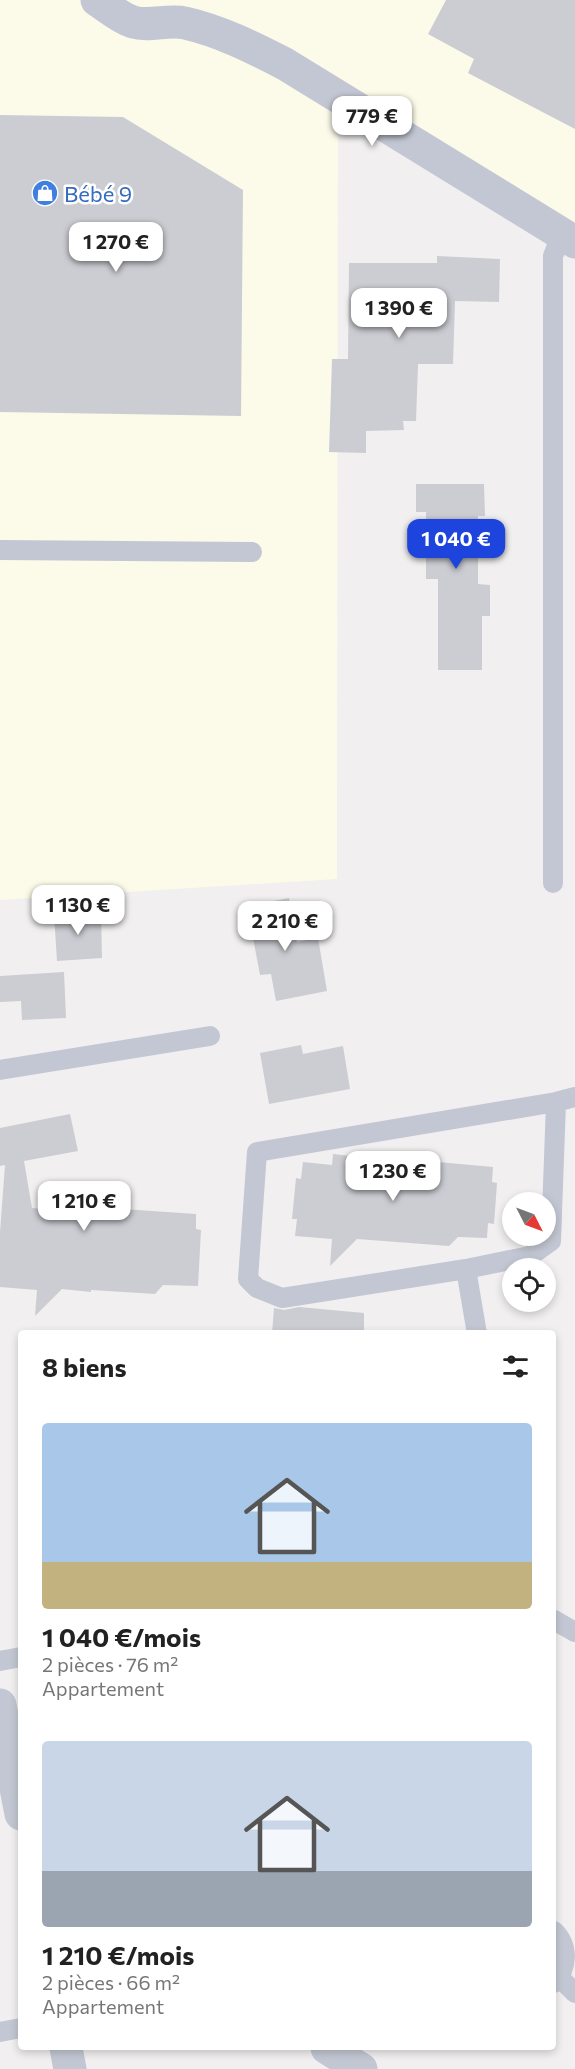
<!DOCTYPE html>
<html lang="fr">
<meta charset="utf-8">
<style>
:root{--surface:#fff;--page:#f2f2f2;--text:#222;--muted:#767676;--accent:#1d44dd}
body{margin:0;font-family:Commissioner,sans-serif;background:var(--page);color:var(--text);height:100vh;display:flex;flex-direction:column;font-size:22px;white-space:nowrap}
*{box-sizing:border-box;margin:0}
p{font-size:20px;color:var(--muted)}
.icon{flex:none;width:33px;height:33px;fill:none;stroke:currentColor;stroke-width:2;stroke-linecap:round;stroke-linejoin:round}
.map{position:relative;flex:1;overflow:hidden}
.details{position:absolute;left:18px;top:1330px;width:538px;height:720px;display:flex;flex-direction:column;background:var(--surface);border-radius:6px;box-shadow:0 3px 9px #0003}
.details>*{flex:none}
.needle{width:39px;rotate:132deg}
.tools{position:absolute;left:502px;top:1192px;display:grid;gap:12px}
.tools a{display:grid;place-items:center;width:54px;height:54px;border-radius:50%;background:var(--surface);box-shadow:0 3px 9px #0003;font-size:30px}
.price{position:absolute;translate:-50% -51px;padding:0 14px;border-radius:12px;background:#fff;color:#222;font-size:20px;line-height:39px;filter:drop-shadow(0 2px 3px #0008)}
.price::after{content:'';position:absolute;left:50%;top:36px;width:18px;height:14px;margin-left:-9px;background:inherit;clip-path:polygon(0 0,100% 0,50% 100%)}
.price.on{background:var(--accent);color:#fff}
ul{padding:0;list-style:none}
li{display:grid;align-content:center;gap:12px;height:318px;padding:0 24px}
li span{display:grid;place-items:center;height:186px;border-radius:6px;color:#555}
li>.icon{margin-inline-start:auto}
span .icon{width:108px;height:108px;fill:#fffc;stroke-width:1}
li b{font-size:26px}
h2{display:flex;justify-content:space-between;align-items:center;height:72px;padding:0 24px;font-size:26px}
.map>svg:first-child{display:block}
.commercial{fill:#fcfae9}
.building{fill:#cccdd3}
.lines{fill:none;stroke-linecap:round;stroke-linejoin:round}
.service{stroke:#c3c7d3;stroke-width:20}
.minor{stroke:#c3c7d3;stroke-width:33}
.labels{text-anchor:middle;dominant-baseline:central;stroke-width:5;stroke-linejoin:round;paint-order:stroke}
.shop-label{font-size:22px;fill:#366cbe;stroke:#fff;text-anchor:start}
</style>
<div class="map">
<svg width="575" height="2069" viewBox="0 0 575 2069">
<rect width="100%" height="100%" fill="#f1efef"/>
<path class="commercial" d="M0,0H575V242L338,97L337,879L0,900Z"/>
<path class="building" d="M446,0H575V129L468,73L474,59L428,34Z
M0,115L123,117L243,190L241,416L0,412Z
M437,256L500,259L499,302L455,301L453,364H418L416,421H403L404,430L366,431V453L329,452L332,359H348L349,263H437Z
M416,484H484L485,516H478V584L490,585V616H482V670H438V579H426V512H416Z
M289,898L297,942L318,938L327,991L276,1001L271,974L260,975L247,906Z
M101,912L102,958L57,961L54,914Z
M64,972L66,1018L22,1020L21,1001L0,1002V976Z
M301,1045L303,1054L343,1046L350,1089L269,1104L260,1053Z
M70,1114L78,1151L24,1161L32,1208L108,1214V1208L196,1214V1229L201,1230L198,1286L163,1285L155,1294L91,1290V1292L62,1289L35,1316L37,1290L0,1287V1232L5,1165L0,1166V1128Z
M333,1154L404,1162L405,1159L493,1167L492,1182L497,1183L494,1224L488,1223L487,1238L458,1237L449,1246L357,1239L330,1266L332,1239L295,1236L297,1219H292L296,1178L301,1179L303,1162L332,1165Z
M299,1307L364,1313V1334H272L274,1308L284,1310Z"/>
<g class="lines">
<path class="service" d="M0,550L252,552
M553,883V256L562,233
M0,1070L210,1036
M556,1102L551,1241L530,1256L466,1269L282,1298L257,1288L248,1279L257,1152Z
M556,1102L575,1097
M466,1269L477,1334
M554,1620L575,1632
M0,1661L21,1657
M554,1931C569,1946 568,1968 554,1983
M559,1977L575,1993
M0,2032L21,2028"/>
<path class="minor" d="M97,0C109,8 120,18 133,22C150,27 168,19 185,23C220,31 252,47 285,64L575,242
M0,1705L21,1814
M66,2048L70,2069
M327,2048L361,2069"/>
</g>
<defs>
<g id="shop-disc" transform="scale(1.35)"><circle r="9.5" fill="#3f7fe0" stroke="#fff"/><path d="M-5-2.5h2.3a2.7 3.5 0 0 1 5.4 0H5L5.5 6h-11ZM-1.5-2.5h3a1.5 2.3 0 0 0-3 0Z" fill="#fff"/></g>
</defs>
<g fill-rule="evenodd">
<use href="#shop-disc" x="45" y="193"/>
</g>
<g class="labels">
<g class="shop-label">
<text x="64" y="193">Bébé 9</text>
</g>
</g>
</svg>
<div class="tools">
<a><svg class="needle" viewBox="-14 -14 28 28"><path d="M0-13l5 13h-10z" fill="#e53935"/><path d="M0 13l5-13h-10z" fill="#767676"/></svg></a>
<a><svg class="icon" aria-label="locate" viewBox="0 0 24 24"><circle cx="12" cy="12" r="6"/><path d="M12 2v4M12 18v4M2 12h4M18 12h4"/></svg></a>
</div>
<b class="price" style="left:372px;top:147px">779 €</b>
<b class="price" style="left:116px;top:273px">1 270 €</b>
<b class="price" style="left:399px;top:339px">1 390 €</b>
<b class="price on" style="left:456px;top:570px">1 040 €</b>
<b class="price" style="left:78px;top:936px">1 130 €</b>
<b class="price" style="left:285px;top:952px">2 210 €</b>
<b class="price" style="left:393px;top:1202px">1 230 €</b>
<b class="price" style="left:84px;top:1232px">1 210 €</b>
<section class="details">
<h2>8 biens<svg class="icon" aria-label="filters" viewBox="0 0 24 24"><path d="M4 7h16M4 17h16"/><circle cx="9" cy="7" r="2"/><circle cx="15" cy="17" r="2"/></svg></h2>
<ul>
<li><span style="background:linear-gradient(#a9c7e8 75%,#c2b280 0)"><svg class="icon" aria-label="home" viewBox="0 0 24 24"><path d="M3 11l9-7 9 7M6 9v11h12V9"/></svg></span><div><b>1 040 €/mois</b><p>2 pièces · 76 m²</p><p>Appartement</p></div></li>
<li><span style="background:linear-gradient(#c9d6e8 70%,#9aa5b1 0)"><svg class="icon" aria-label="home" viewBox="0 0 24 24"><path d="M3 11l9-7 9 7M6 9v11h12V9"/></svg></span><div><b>1 210 €/mois</b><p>2 pièces · 66 m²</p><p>Appartement</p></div></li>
</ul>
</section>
</div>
